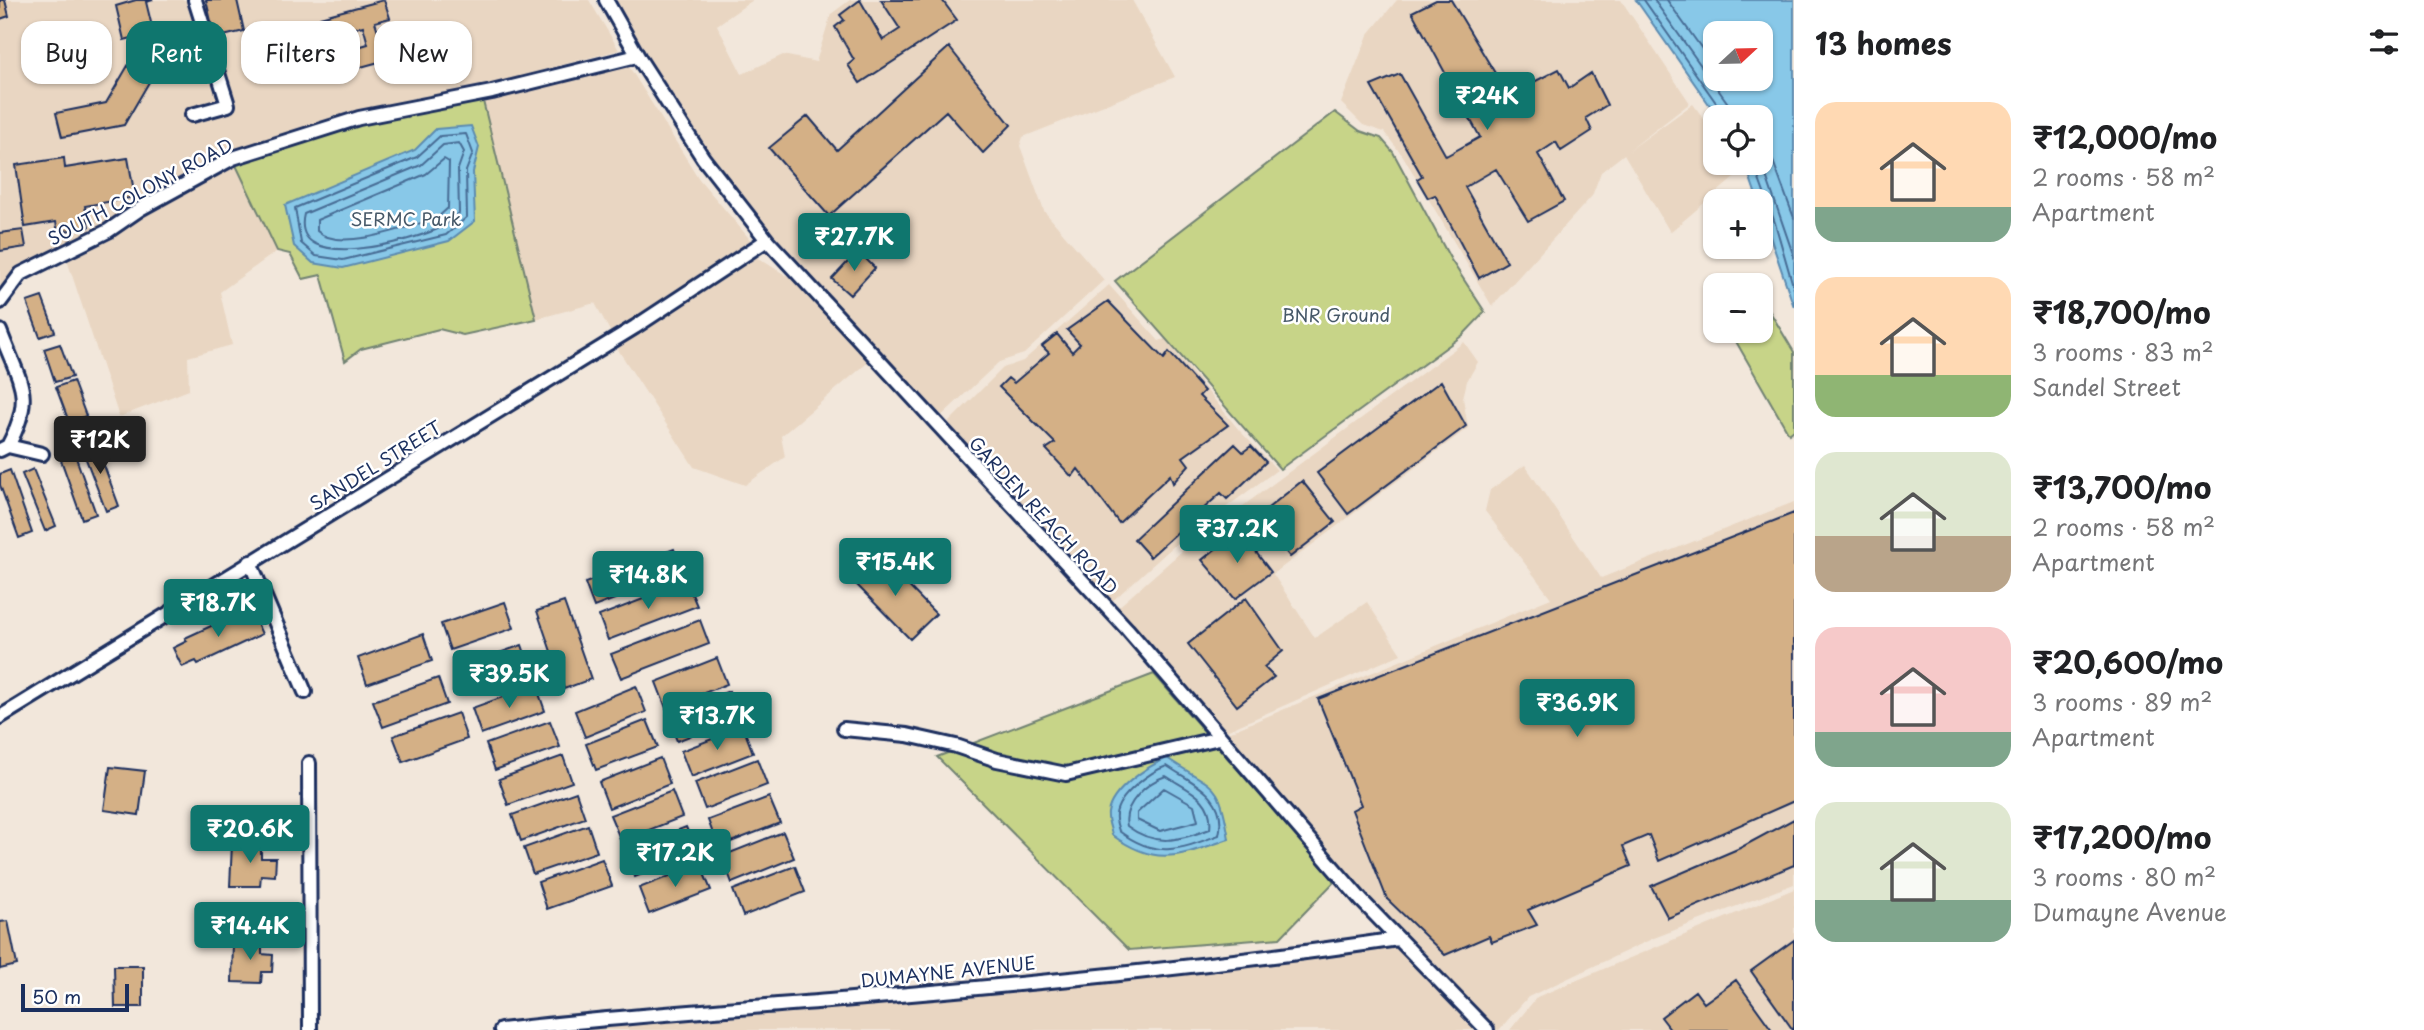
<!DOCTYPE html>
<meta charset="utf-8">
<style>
:root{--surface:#fff;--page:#f2f2f2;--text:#202124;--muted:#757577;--accent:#0f766e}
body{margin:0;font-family:"Playpen Sans",sans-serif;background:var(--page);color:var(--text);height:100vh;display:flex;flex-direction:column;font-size:26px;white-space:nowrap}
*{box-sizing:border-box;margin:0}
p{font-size:23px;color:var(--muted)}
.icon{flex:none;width:38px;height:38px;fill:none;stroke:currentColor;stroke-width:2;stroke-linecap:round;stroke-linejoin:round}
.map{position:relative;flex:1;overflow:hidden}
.sheet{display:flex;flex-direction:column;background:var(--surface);width:630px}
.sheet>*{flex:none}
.banner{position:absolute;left:21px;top:21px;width:665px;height:63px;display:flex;gap:14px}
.needle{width:46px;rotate:68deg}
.tools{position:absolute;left:1703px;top:21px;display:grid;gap:14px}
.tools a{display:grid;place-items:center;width:70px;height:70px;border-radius:14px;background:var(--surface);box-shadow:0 2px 5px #0004;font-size:35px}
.scale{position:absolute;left:21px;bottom:18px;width:108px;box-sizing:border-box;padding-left:7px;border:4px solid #1b2f5e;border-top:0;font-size:19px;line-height:24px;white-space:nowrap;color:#1b2f5e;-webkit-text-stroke:5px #fff;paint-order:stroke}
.price{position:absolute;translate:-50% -60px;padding:0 16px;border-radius:7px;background:var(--accent);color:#fff;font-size:23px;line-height:46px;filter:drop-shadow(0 2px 4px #0008)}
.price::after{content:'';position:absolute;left:50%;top:42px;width:21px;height:16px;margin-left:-10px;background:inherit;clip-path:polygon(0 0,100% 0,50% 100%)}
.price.selected{background:#222;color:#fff}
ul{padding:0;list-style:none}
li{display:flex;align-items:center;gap:21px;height:175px;padding:0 21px}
li span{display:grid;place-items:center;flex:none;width:196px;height:140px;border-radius:21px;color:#555}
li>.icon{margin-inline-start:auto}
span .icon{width:84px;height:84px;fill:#fffc;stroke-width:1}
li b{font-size:30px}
h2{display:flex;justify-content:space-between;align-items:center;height:84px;padding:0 21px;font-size:30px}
.chip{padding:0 24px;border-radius:21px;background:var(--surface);box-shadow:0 2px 5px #0004;font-size:24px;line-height:63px}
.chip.selected{background:var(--accent);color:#fff}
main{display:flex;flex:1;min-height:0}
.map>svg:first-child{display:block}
.built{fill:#e9d6c2}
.green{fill:#c7d488;stroke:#718273;stroke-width:2}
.water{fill:#88c8e8;stroke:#5c8bb1;stroke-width:2;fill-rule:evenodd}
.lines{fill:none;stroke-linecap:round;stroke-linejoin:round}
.shore{stroke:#476c95;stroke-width:2}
.building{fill:#d4b086;stroke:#1b2f5e;stroke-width:2}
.street-casing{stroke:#1b2f5e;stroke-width:18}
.street{stroke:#fff;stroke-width:12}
.labels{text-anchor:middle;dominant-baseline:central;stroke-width:5;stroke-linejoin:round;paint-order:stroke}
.street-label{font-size:18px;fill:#1b2f5e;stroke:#fff}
.park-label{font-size:18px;fill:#465868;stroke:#fff}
</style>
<main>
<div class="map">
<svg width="1794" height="1030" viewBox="0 0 1794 1030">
<rect width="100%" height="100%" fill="#f2e7db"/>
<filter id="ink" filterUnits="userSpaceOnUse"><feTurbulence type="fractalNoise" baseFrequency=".0143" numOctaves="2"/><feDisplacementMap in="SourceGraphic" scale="14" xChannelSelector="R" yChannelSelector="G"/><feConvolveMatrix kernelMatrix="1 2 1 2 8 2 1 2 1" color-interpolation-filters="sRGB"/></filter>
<g filter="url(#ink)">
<path class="built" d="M0,0H589L619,50L233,152L112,222L18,271L0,296Z
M612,0H753L717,25L742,74L783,55L816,62L831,14L850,0H1132L1175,77L1023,137L1020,146L1044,211L1104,280L1024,354L999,362L937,420L770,236L707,156L641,55Z
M1397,0H1621L1690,103L1601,172L1592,196L1492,306L1403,156L1384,132L1363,125L1341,103L1368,35Z
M628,65L699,179L753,243L612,335L595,303L536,319L482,97Z
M1693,104L1715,134V163H1735L1741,172L1670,232L1624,154Z
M236,165L277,251L220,292L232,345L188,357L189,390L119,417L66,257L138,215Z
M753,255L792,279L816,299L872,359L781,436L785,457L745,485L694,467L615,345Z
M1109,285L1159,341L1165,339L1239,430L1277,470L1176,544L1109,604L945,426L1003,368L1023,361Z
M1464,342L1478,362L1467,381L1463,398L1468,428L1273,574L1315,638L1367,602L1401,654L1224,732L1115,610L1181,552Z
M1525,465L1601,578L1794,502V884L1654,938L1528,997L1499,1030H1495L1324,851L1225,734L1551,598L1485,511L1490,490Z
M1794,889V1030H1510L1537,997Z
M1398,943L1485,1030H538Z"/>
<path class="green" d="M482,97L536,319L463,335L439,329L361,349L345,361L321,275L303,279L290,254L277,251L235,163L359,123Z
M1335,112L1360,131L1381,138L1393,152L1451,260L1485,312L1463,335L1280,469L1115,281Z
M1761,297L1794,352V430L1789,434L1730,331H1760Z
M1154,674L1335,881L1280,938L1129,950L937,757Z"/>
<path class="water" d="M1636,0H1794V307L1745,163H1760V117H1718ZM1715,33H1760V79H1715Z
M471,126L479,147L473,172L475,221L449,241L343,268L313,263L294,246L285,205L415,150L436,129Z
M1167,758C1215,791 1219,777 1229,839C1179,856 1158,868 1112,835C1111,829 1107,820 1108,813C1111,790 1148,766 1167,758Z"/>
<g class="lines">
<path class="shore" d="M1644,0L1719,107L1723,117
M1654,0L1727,102L1732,117
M1667,0L1715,67
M466,134L473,153L466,171L467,217L446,235L343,260L316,256L301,243L295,208L417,157L440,136Z
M1760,142L1770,153L1794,218
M459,143L464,152L458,169L459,213C454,218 448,224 442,227C416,240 289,276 304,214L421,165L443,145Z
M1760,158L1794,257
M444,159L449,162L448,208L437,218C409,226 340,253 317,231V220L426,174Z
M1753,163L1775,223L1794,289
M1167,766C1194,784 1228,796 1219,835C1179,850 1156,859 1119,831C1118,827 1115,820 1116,815C1117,796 1151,771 1167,766Z
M1166,776C1188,790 1214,798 1210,829C1178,841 1155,847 1127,826C1122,805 1147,782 1166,776Z
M1164,788L1194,805L1198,821L1160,831L1137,820V813Z"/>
</g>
<path class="building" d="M0,0H5L9,16L0,19Z
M136,0H153L146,2L155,39L170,35L175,53L150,60L144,35L124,40L116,6Z
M206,0H237L244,31L215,38Z
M384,0L390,18L375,22L381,40L395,36L401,56L335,74L330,55L368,44L363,26L326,36L320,17Z
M860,0L883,40L900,29L881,0H942L957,20L860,83L848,65L854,60L835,27L844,20L840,15Z
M1436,0H1451L1516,108L1531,100L1524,87L1559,69L1569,88L1591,73L1607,105L1586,118L1592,131L1561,151L1556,142L1538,154L1564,201L1528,221L1496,169L1465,187L1507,262L1479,278L1435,195L1428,198L1417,179L1422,176L1371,86L1400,74L1446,156L1480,137L1412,12Z
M949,47L1011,125L983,153L946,111L829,216L769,148L808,116L837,150Z
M133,57L156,70L124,125L62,137L56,113L106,103Z
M64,158L65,168L128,158L135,197L85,206L89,227L58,232L56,222L25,227L16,165Z
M23,230L26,247L0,251V233Z
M858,251L875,268L850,295L832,279Z
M42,297L55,332L40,337L27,302Z
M1108,301L1164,359L1169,352L1204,391L1199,396L1228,425L1183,457L1189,465L1173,483L1170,475L1119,523L1078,469L1072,477L1046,449L1055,443L999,387L1008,378L1014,383L1049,353L1042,346L1057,334L1072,352L1080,344L1067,330Z
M60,344L72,377L55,382L44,349Z
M73,381L86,416L69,422L56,387Z
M1441,381L1466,426L1348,514L1317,473Z
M95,441L119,506L106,511L81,446Z
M1235,444L1243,452L1251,446L1266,462L1227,499L1221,493L1150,557L1134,539Z
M74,452L96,514L82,519L60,457Z
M33,469L56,526L45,531L22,474Z
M10,470L32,533L19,538L0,485V474Z
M1302,481L1335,522L1290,557L1258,516Z
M1794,513V801L1659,861L1649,835L1623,846L1631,866L1528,910L1537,925L1492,942L1489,936L1445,955L1387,899L1352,810L1361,805L1318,699Z
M1239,530L1271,572L1235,599L1202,560Z
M674,549L683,573L594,607L585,583Z
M880,557L936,614L910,639L854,582Z
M687,582L697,606L608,640L599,616Z
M1246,598L1283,651L1264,667L1274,677L1237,706L1188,644Z
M505,602L514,628L450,650L441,624Z
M564,602L591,679L564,689L537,611Z
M250,608L262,634L198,664L196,661L182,667L173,648L187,641L185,638Z
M700,620L709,644L621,678L611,654Z
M423,634L432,661L367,684L358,658Z
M522,645L531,671L466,694L457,668Z
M717,658L727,684L666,708L656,682Z
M438,678L447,704L383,727L373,701Z
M536,685L545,711L481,734L472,708Z
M636,686L646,712L585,737L575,711Z
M729,691L739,717L677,741L667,715Z
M458,713L467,739L403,762L393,736Z
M647,720L658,747L596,770L586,744Z
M550,721L560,747L495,770L486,744Z
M743,727L753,753L691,777L681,751Z
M563,756L572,782L508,805L499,779Z
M660,758L670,784L609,808L599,782Z
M757,759L767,785L705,809L695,783Z
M110,767L145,771L139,815L104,810Z
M672,791L682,817L621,841L610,815Z
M576,792L585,818L521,841L512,815Z
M769,797L780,823L718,847L708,820Z
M1794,819V865L1668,918L1651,886L1740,848Z
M588,825L597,852L533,874L524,848Z
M686,827L697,853L635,877L625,851Z
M783,832L794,858L732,883L722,856Z
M232,844H261V858H276L275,876L261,875L260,886H230Z
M602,859L612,886L547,909L538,882Z
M700,864L711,890L649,914L639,888Z
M795,866L805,892L743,916L733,890Z
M8,921L17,965L0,969V922Z
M233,940L262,941V954L273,955L272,972H262L261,983L232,982Z
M1794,940V1030H1793L1751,971Z
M114,966H143V1007H115Z
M1736,980L1772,1030H1671L1661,1017L1695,991L1704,1003Z"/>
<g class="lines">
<g class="street-casing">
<path id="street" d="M606,0L640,60L703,158L767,240L1127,629L1362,901L1487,1030
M192,115L228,105L195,0
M0,302L21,274L108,231L140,209L233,158L359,118L492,92L637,56
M0,331C19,382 36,394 8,446
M0,450L8,446L42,454
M250,562L305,692
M0,717L635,327L767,240
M844,729L907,735L956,746L997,760L1066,774L1219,738
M309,763L310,1030
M501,1030C610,1017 719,1010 829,1001C1019,985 1210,967 1398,939"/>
</g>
<use href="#street" class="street"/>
</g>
</g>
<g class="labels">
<g class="street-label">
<text transform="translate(140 191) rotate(-28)">SOUTH COLONY ROAD</text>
<text transform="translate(375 465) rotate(-32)">SANDEL STREET</text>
<text transform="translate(1044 515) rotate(47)">GARDEN REACH ROAD</text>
<text transform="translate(948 971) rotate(-6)">DUMAYNE AVENUE</text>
</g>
<g class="park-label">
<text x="406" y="218">SERMC Park</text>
<text x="1336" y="314">BNR Ground</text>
</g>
</g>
</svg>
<div class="tools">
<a><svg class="needle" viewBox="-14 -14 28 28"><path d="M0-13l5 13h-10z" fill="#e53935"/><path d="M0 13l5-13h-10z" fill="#757577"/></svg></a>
<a><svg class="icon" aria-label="locate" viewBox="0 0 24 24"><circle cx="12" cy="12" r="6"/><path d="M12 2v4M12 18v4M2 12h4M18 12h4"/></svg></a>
<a>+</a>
<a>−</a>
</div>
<div class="scale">50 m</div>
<b class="price" style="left:1487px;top:132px">₹24K</b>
<b class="price" style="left:854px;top:273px">₹27.7K</b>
<b class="price selected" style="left:100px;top:476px">₹12K</b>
<b class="price" style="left:1237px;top:565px">₹37.2K</b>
<b class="price" style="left:895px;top:598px">₹15.4K</b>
<b class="price" style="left:648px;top:611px">₹14.8K</b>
<b class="price" style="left:218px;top:639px">₹18.7K</b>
<b class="price" style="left:509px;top:710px">₹39.5K</b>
<b class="price" style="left:1577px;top:739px">₹36.9K</b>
<b class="price" style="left:717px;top:752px">₹13.7K</b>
<b class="price" style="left:250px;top:865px">₹20.6K</b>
<b class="price" style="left:675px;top:889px">₹17.2K</b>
<b class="price" style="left:250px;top:962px">₹14.4K</b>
<div class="banner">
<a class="chip">Buy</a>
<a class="chip selected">Rent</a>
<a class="chip">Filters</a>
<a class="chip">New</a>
</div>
</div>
<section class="sheet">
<h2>13 homes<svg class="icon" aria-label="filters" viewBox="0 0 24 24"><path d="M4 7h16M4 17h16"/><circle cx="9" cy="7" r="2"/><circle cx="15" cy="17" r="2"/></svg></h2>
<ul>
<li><span style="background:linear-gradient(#ffd9b3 75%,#7fa58c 0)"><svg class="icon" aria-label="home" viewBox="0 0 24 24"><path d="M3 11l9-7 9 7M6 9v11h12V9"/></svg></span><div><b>₹12,000/mo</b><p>2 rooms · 58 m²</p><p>Apartment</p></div></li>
<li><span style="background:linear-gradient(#ffd9b3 70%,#8fb573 0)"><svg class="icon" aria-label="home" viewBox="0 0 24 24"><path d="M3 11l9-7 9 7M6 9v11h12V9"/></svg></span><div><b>₹18,700/mo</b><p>3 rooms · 83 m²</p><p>Sandel Street</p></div></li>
<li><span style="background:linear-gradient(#dfe7d0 60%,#b9a48a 0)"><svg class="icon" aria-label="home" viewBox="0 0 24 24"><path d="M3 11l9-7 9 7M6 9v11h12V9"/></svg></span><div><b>₹13,700/mo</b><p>2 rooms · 58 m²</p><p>Apartment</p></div></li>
<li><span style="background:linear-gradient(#f6c9c9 75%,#7fa58c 0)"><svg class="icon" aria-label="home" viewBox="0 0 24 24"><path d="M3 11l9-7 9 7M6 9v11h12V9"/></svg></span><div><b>₹20,600/mo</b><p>3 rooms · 89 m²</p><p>Apartment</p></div></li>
<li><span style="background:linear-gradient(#dfe7d0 70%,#7fa58c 0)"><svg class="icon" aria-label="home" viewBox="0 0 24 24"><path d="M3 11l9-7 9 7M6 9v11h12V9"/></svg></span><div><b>₹17,200/mo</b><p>3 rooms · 80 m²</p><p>Dumayne Avenue</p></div></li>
</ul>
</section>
</main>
